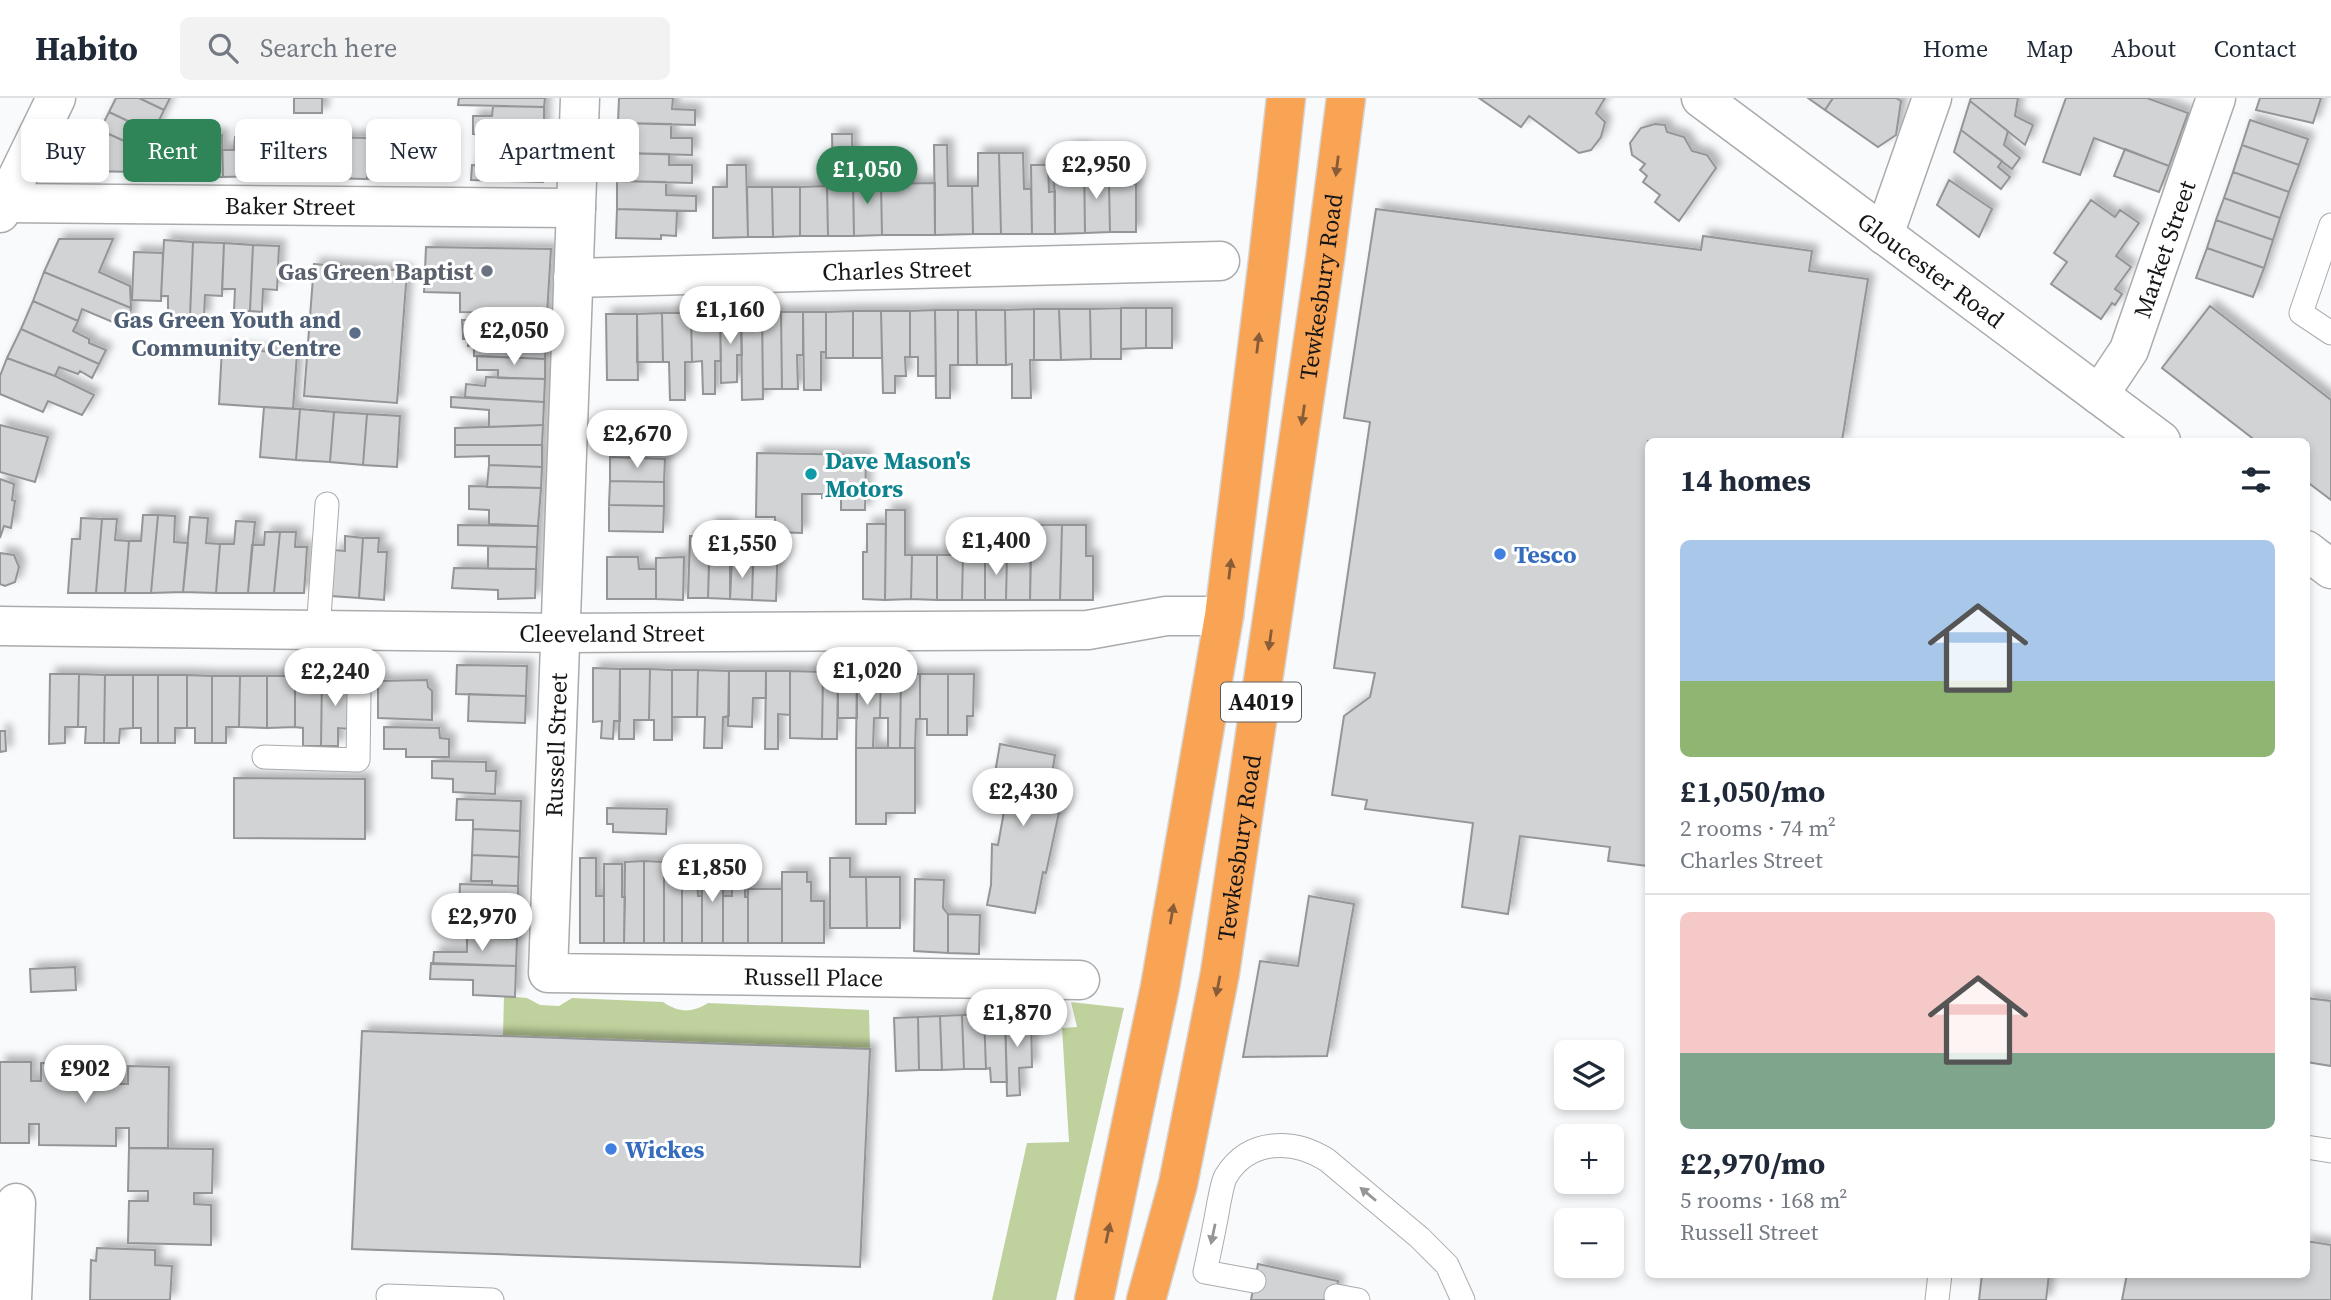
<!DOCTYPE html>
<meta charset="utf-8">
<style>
:root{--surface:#fff;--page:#f2f2f3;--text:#1f2937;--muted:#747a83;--line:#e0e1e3;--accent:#2f8458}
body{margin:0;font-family:"Source Serif 4",serif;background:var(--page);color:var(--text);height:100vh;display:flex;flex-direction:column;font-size:26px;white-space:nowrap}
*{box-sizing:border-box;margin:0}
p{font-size:23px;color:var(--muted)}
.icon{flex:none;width:38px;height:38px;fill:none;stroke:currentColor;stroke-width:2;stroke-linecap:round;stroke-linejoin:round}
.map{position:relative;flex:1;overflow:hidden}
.details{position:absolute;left:1645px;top:340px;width:665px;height:840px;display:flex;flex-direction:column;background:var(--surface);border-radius:10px;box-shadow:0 4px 10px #0003}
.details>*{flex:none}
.guide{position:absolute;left:21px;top:21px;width:665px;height:63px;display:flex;gap:14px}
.fabs{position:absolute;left:1554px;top:942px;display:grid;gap:14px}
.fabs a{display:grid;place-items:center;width:70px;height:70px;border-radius:10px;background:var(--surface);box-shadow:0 4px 10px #0003;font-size:35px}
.price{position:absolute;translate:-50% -60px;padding:0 16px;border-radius:24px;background:#fff;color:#222;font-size:23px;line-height:46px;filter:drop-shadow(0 2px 4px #0008)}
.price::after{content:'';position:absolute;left:50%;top:42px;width:21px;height:16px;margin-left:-10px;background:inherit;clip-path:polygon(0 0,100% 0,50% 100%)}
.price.selected{background:var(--accent);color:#fff}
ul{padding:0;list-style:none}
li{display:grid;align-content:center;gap:14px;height:371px;padding:0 35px}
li+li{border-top:2px solid var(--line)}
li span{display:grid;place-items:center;height:217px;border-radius:10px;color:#555}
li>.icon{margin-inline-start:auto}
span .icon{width:126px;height:126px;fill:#fffc;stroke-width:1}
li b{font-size:30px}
h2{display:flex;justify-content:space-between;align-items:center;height:84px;padding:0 35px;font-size:30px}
.pill{padding:0 24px;border-radius:10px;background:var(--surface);box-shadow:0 4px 10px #0003;font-size:24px;line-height:63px}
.pill.selected{background:var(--accent);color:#fff}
header{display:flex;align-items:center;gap:42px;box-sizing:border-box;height:98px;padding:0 35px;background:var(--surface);border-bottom:2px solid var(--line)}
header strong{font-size:33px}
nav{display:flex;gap:38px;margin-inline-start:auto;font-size:24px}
.search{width:490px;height:63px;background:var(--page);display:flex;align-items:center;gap:18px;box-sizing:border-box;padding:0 24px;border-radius:10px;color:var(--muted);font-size:26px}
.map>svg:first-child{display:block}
.green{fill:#bfd19c}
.building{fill:#d1d3d4;stroke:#949597;stroke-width:2;filter:url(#shadow)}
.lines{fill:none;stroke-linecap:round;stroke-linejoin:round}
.lane-casing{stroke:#aaabad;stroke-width:25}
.street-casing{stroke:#aaabad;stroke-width:41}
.secondary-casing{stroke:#aaabad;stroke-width:41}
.highway-casing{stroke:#d5d5d5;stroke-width:41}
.lane{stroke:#fff;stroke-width:23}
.street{stroke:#fff;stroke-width:38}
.secondary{stroke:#fff;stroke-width:38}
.highway{stroke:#f9a355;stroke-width:38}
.oneway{fill:#885c36}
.oneway2{fill:#969697}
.worship-dot{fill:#6b7280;stroke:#fff;stroke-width:2.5}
.service-dot{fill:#5c6f8a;stroke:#fff;stroke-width:2.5}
.culture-dot{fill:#0f9aa8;stroke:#fff;stroke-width:2.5}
.shop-dot{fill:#3f7fe0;stroke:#fff;stroke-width:2.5}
.labels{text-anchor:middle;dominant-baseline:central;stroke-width:6;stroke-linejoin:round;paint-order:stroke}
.shield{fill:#fff;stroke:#5c5c5d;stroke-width:2}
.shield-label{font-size:23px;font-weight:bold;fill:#161617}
.street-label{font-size:24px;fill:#161617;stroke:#fff}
.worship-label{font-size:24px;font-weight:bold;fill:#5b616d;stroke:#fff;text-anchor:end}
.service-label{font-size:24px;font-weight:bold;fill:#4e5e75;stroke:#fff;text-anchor:end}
.culture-label{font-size:24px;font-weight:bold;fill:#0d838f;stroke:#fff;text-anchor:start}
.shop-label{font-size:24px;font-weight:bold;fill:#366cbe;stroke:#fff;text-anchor:start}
</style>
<header>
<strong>Habito</strong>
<div class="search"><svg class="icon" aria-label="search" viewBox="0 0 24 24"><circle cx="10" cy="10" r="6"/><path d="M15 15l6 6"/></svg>Search here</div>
<nav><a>Home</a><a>Map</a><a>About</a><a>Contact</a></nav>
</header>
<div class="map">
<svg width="2331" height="1202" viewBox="0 0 2331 1202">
<defs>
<filter id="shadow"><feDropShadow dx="6" dy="-6" stdDeviation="3.5" flood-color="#0004"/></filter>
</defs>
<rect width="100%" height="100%" fill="#f9fafc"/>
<path class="green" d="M504,898L527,900L540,907L559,908L572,900L663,904C679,915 692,915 708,905L869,912L870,951L503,938Z
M1071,904L1124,910L1056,1202H992L1027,1045L1069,1044L1062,930L1077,929Z"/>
<path class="building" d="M116,0H139L164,12L153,35L109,14Z
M139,0H170L164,12Z
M294,0H322V15H294Z
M459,0H545L544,9L458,7Z
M619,0H673L672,11L695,12V27L618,25Z
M1479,0H1605L1596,15L1605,24L1601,39L1591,52L1579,55L1529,18L1521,29Z
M1808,0H1833L1825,12Z
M1833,0H1896L1901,3L1896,37L1878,49L1825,12Z
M1971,0H2018L2015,18L2033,27L2025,47L1970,3Z
M2066,0H2147L2188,15L2169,68L2094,40L2080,77L2043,64Z
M2260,0H2321L2313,25L2256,12Z
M1970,3L2008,33L2004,47L2020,60L2012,71L1961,32Z
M493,8L544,9V38L473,36V18H492Z
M109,14L153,35L144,52L100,32Z
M2250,22L2308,41L2299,67L2242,47Z
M618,25L671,26V40H692V57L618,55Z
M1655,26L1665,27L1667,34L1684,39L1692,53L1707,57L1716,70L1679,123L1655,104L1660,97L1643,84L1647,78L1640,72L1645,66L1632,57L1630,45L1641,30Z
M100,32L144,52L134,74L90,73L84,65Z
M1961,32L2002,63L1998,69L2010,79L2001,91L1954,54Z
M368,33L392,34V41L422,42L421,82L367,81Z
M832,36H852L854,138H828L827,88H833Z
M202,37L203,79H184L183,38Z
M202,37H222L223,79H203Z
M501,37L544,38V59L500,58Z
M173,38H183L184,79L134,74L144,52L172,55Z
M235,39L264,40L265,78L223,79L222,52H234Z
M292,39V55L298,54L299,78H265L264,40Z
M322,39L368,40L367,81L321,80Z
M934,47H947L948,88H972L973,136L935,137Z
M2242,47L2299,67L2289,94L2233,74Z
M1070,51H1084L1085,135L1055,136L1054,70L1070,69Z
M2125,51L2169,68L2159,94L2114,78Z
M618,55L669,56V67H692V85L617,83Z
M978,55H999L1001,136H973L972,88H978Z
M999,55H1023L1024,91H1031L1032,136H1001Z
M500,58L544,59L543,84L471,82L472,67L500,68Z
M1084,62H1096V87L1109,86L1110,134L1085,135Z
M727,67H746L748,139L713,140V89H727Z
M1031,67H1048L1049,94L1055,93V136H1032Z
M866,70V86H881L882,137L854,138L853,71Z
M2233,74L2289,94L2280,120L2224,100Z
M1949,82L1992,111L1979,139L1937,107Z
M617,83L666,84V97L696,98V113L617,111Z
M935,85V137H882L881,86Z
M1109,86H1136V134H1110Z
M827,88L828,138H800V89Z
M747,89H772L773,139H748Z
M772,89H800V138L773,139Z
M2224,100L2280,120L2273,142L2216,122Z
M2091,102L2115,119L2120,112L2139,125L2116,158L2131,169L2115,191L2122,196L2115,207L2112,205L2101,221L2051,186L2067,164L2054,155Z
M617,111L677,113L676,138L661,137V141L616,140Z
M1376,111L1701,152L1703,138L1812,153L1809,173L1868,181L1842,343H1648V768L1608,763L1610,749L1520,738L1508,816L1462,809L1473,725L1365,711L1367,702L1332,697L1344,618L1370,599L1375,575L1334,570L1370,324L1344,320Z
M2216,122L2273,142L2264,170L2207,150Z
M59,141H113L99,174L130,188L131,210L44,174Z
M164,142L193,144L190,219L168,218V198H161Z
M193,144L224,145L222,198L205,197L204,220L190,219Z
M224,145L253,147L250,213H234L235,191H222Z
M253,147L279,148L277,192L263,191L262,214L250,213Z
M426,149L551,151L547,216L460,214V195L424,194Z
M2207,150L2264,170L2253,199L2196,180Z
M134,154L163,155L161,203L132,202Z
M314,166L407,173L397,305L304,298Z
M44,174L131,210L127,230L82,211L78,223L33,203Z
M33,203L78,223L73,233L89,241V245L106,252L99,266L21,231Z
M2210,208L2331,302V402L2306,383V343H2256L2162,270Z
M1121,210H1146V250L1121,251Z
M1121,210V261H1091L1090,211Z
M1146,210H1172V250H1146Z
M1034,211H1059L1061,262H1034Z
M1034,211V262H1030L1031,300H1012V266L1006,267L1005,212Z
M1059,211H1090L1091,261L1061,262Z
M935,212H958V267H950V300H936Z
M935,212L936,278H918V259H910V213Z
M958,212H976L977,267H958Z
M976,212H1005L1006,267H977Z
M853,213V260H826V214Z
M853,213H881L882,260H853Z
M881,213H910V259H905L906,278H895V295H883Z
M762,214L763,301L742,302L741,215Z
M762,214H781L782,291H763Z
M781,214H803V257H797L798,291H782Z
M803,214H826V254H821V292H804Z
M479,215L547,216L546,239L463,235L462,222H479Z
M662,215H691L692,264H685V302H670L669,264H663Z
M662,215L663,264H637V216Z
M691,215H720L721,263H715V296H703L702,263L692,264Z
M720,215H741L742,257H737V284L721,285Z
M606,216H637L638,282H607Z
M21,231L99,266L92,280L80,273L78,276L59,269L55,278L7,260Z
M463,235L546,239L545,261L474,258V247L468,248L469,241H463Z
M222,250L297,256L293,311L219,306Z
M477,258L545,261V281L498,280V272H477Z
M7,260L55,278L94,297L82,317L48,303L43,314L0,296V278Z
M486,279L545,281L544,304L465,299L466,286L485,288Z
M451,299L544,304L543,327L489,329V312L451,309Z
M264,309L300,311L296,362L260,359Z
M300,311L334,314L330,364L296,362Z
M334,314L367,316L363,367L330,364Z
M367,316L400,318L397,369L363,367Z
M0,327L48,339L35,384L0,374Z
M543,327L542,347H455V330Z
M455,347H542V369L489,367V358L455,359Z
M757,355L866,357L865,412H841V401L822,400V396H802V435L775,434V419H756Z
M610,359L665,361L664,384L610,383Z
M489,367L542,369L541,390L487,389Z
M0,381L14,386L12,402L15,403L11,430L4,428L0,440Z
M610,383L664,384V408L609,407Z
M469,388L541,390L538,428L489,426V412L469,411Z
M609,407L664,408L663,434L609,433Z
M886,412H905V457H912L911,501L885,502Z
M143,417H158L151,495H125L129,443H141Z
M158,417L175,418L174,444L188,445L183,494L151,495Z
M190,419L208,420L206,445L220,446L216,495L183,494Z
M81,420L102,421L96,495H68L72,441H80Z
M102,421H117L115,442L129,443L125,495H96Z
M236,423L255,424L248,495H216L220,446H234Z
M710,426L730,427V501L708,500Z
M867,426H886L885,502L863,501V454H867Z
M458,427L538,428L537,449L458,447Z
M1031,427H1062L1060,502H1030Z
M1062,427H1086V458H1093V502H1060Z
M265,434H280L274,495H248L252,447H264Z
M280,434H296L295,449H307L304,495H274Z
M345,438L363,440L359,500L331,498L334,452L345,453Z
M690,438L710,439L708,500H688Z
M363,440H379L378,454H387L384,502L359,500Z
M754,441H778L776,503L752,502Z
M488,448L537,449L536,471H488Z
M0,455L14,457L19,469L15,484L5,488L0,486Z
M912,457H937V502L911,501Z
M937,457H963L962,502H937Z
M963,457H985V502H962Z
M985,457H1007L1006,502H985Z
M1007,457H1031L1030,502H1006Z
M607,459H638L639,471H656V501H607Z
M684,459L683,502L656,501V460Z
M732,462H753L752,502L730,501Z
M454,470L536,471L535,500L498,501V492L452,490Z
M457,567L527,568L526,598L456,596Z
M593,570L620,571V623H614L613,641L601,640L602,623L593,624Z
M620,571H650L649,622H634V641H619Z
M650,571L672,572V642H654V622H649Z
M672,572H698L697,619H672Z
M698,572L729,573V618L723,619L722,650H704L705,619H697Z
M729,573H766V600H753L752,629L728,628Z
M766,573H790V617L778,616V651H765Z
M790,573L823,574L822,641L790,640Z
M823,574H838L837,641H822Z
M838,574H857V620H838Z
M857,574L881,575L880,620H874L873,650H856Z
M881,575H901L900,650H888V620H880Z
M901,575L920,576V621H916L915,650H900Z
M50,576H79L78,629H65V645L49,646Z
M79,576L105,577L104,645H85L86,629H78Z
M920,576H948V637H927V621H920Z
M948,576H974L973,618H967V637H948Z
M105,577H133V630L120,631L119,645H104Z
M133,577H158V645H141V630H133Z
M158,577H187V630H175V645H158Z
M187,577L212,578V645H195V630H187Z
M212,578H240L239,629H226V645H212Z
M240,578H267V630L239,629Z
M267,578H295V629L267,630Z
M295,578H322L321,648H303V630L295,629Z
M322,578L351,579L350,631L338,630V648H321Z
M427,582L428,589L432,593V622L378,620V583Z
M469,596L526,598L525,625L468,623Z
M384,629L439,630L440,640L449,641V659H406V651H384Z
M0,633H5L6,653L0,654Z
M1000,646L1055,657L1048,702L1061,705L1046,775L1043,774L1035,815L987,807L991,787L992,746L998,747L1006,702L991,698Z
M856,650H915V715H886V726H856Z
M432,663L486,664V673H496L495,696L453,694V681L432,680Z
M234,680L365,681V741L234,740Z
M457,701L521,703L520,733L473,731V722H456Z
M607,710L667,711L666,736L613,734V726H607Z
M473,731L520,733L519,759L472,757Z
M472,757L519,759L518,788L492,787V783H471Z
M580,760H596V798H604V845H580Z
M830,760H850V779H866L867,830H830Z
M644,763L664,764V845H644Z
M644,763V845H624L625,764Z
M702,763H716L717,781H723V845H702Z
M604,766H622V799H625L624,845H604Z
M732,767H745V799H748V845H723V798H732Z
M664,774H682V845H664Z
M682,774H697L698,798H702V845H682Z
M782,774H807V784H811V803H824V845H782Z
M866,779H900V830H867Z
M915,781L944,782L943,810L948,816V855L914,853Z
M460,786L518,788V814L459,812Z
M748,791H782V845H748Z
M1309,798L1354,806L1327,958L1243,959L1260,863L1298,868Z
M459,812L518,814L517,841L458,838Z
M948,816L980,817L979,856L948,855Z
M467,839L517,841L516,868L433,866L434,854H467Z
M431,865L516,868L515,899L473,897V882L430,881Z
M75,869L76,892L31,894L30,871Z
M2306,900L2331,903V968L2306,964Z
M1031,916L1032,969L1019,970L1020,997L1007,998L1005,917Z
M962,917H984L986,971H964Z
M962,917L964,971L942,972L940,918Z
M984,917H1005L1007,984H991L990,970L986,971Z
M940,918L942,972H919L918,919Z
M918,919L919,972L896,973L894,920Z
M362,933L870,951L860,1169L352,1151Z
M0,964H31V983H41V965L119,966V986H128V968L169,969L168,1050H129V1030H116V1048L39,1047V1026H29V1045H0Z
M129,1050L213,1051L212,1095H194V1106L211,1107V1147L128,1145L129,1103H148V1093H128Z
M2306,1143L2331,1147V1202H2122L2127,1176H2306Z
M97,1150L155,1152V1167L172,1168L170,1202H90L91,1162L96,1163Z
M1258,1166L1338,1183L1335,1202H1251Z
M1982,1176H2049L2046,1202H1979Z"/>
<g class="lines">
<g class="lane-casing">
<path id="lane" d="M2331,127L2301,215L2331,235
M318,533L327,406
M264,659L358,662L360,533
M2306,1049L2331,1053
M1254,1183L1205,1174C1210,1151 1215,1128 1219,1104C1221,1096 1222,1085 1226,1078C1249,1040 1294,1041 1327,1062L1420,1140L1447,1167L1463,1202
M388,1198L492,1202
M1336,1198L1358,1202
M1937,1202L1940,1176"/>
</g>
<g class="street-casing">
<g id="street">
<path id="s1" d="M580,0L548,875L1080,882"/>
<path id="s2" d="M5,105L576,110"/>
<path d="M1884,137L1932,0"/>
<path id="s3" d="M573,180L1220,163"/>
<path id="s4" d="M2099,297L2129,252L2216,0"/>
<path id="s5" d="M0,528L561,535L1088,532L1166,518H1224"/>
<path d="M12,1202L16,1105"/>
</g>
</g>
<g class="secondary-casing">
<g id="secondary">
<path id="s6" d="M1701,0L2161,343"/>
<path d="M0,115L56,0"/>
<path d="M2306,452L2331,471"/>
</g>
</g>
<g class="highway-casing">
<g id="highway">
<path d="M1094,1202L1160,889L1224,518L1268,162L1286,0"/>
<path id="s7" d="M1146,1202L1178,1086L1220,875L1325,161L1346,0"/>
</g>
</g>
<use href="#lane" class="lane"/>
<use href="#street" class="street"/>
<use href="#secondary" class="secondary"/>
<use href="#highway" class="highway"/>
</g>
<defs><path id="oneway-solid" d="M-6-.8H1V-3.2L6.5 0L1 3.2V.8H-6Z" transform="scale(1.75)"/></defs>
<g class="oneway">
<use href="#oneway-solid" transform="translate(1337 68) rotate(97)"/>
<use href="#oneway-solid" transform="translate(1258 245) rotate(-83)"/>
<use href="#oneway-solid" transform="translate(1303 317) rotate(98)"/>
<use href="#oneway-solid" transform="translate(1230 471) rotate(-83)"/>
<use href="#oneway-solid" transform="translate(1270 542) rotate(98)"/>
<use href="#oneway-solid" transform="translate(1172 816) rotate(-80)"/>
<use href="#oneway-solid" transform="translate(1218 888) rotate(101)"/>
<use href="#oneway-solid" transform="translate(1108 1135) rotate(-78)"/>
</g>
<g class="oneway2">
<use href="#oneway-solid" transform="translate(1368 1096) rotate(-140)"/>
<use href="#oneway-solid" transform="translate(1213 1136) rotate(102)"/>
</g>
<circle class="worship-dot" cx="487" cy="173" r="7"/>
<circle class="service-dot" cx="355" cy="235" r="7"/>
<circle class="culture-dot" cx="811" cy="376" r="7"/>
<g class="shop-dot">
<circle cx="1500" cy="456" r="7"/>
<circle cx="611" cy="1051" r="7"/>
</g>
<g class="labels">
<rect class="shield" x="1221" y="584.5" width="80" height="39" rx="5"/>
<g class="shield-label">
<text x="1261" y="604">A4019</text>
</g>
<g class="street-label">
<text stroke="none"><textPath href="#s2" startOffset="285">Baker Street</textPath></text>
<text stroke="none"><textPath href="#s4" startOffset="161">Market Street</textPath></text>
<text stroke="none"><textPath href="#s3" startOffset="324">Charles Street</textPath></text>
<text stroke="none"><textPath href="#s6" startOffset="287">Gloucester Road</textPath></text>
<text stroke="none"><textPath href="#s7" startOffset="1029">Tewkesbury Road</textPath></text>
<text stroke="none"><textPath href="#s5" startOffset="612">Cleeveland Street</textPath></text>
<text transform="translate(556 647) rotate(-88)">Russell Street</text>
<text stroke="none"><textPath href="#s7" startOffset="462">Tewkesbury Road</textPath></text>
<text stroke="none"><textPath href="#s1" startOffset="1141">Russell Place</textPath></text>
</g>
<g class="worship-label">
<text x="473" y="173">Gas Green Baptist</text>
</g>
<g class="service-label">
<text x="341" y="221">Gas Green Youth and<tspan x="341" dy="28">Community Centre</tspan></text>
</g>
<g class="culture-label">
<text x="825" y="362">Dave Mason's<tspan x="825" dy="28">Motors</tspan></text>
</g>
<g class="shop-label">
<text x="1514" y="456">Tesco</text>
<text x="625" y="1051">Wickes</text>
</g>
</g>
</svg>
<div class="fabs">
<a><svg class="icon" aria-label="layers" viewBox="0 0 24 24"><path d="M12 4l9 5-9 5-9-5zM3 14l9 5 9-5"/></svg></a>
<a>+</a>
<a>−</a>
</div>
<b class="price" style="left:1096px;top:103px">£2,950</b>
<b class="price selected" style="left:867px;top:108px">£1,050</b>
<b class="price" style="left:730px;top:248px">£1,160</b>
<b class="price" style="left:514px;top:269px">£2,050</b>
<b class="price" style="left:637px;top:372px">£2,670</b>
<b class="price" style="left:996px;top:479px">£1,400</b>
<b class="price" style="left:742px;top:482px">£1,550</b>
<b class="price" style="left:867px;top:609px">£1,020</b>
<b class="price" style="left:335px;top:610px">£2,240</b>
<b class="price" style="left:1023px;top:730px">£2,430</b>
<b class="price" style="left:712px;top:806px">£1,850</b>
<b class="price" style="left:482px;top:855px">£2,970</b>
<b class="price" style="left:1017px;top:951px">£1,870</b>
<b class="price" style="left:85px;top:1007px">£902</b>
<div class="guide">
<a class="pill">Buy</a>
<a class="pill selected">Rent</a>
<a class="pill">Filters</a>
<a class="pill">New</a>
<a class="pill">Apartment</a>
</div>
<section class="details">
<h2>14 homes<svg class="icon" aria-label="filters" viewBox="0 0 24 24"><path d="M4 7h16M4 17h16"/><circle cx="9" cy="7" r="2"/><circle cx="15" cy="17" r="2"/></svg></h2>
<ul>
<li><span style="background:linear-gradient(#a9c7e8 65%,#8fb573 0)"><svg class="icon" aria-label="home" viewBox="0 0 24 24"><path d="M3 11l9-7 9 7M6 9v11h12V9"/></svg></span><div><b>£1,050/mo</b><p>2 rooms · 74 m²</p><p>Charles Street</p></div></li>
<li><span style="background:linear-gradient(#f6c9c9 65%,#7fa58c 0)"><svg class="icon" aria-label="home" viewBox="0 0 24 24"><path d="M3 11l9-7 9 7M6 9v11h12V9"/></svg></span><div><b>£2,970/mo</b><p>5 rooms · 168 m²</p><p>Russell Street</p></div></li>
</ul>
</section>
</div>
